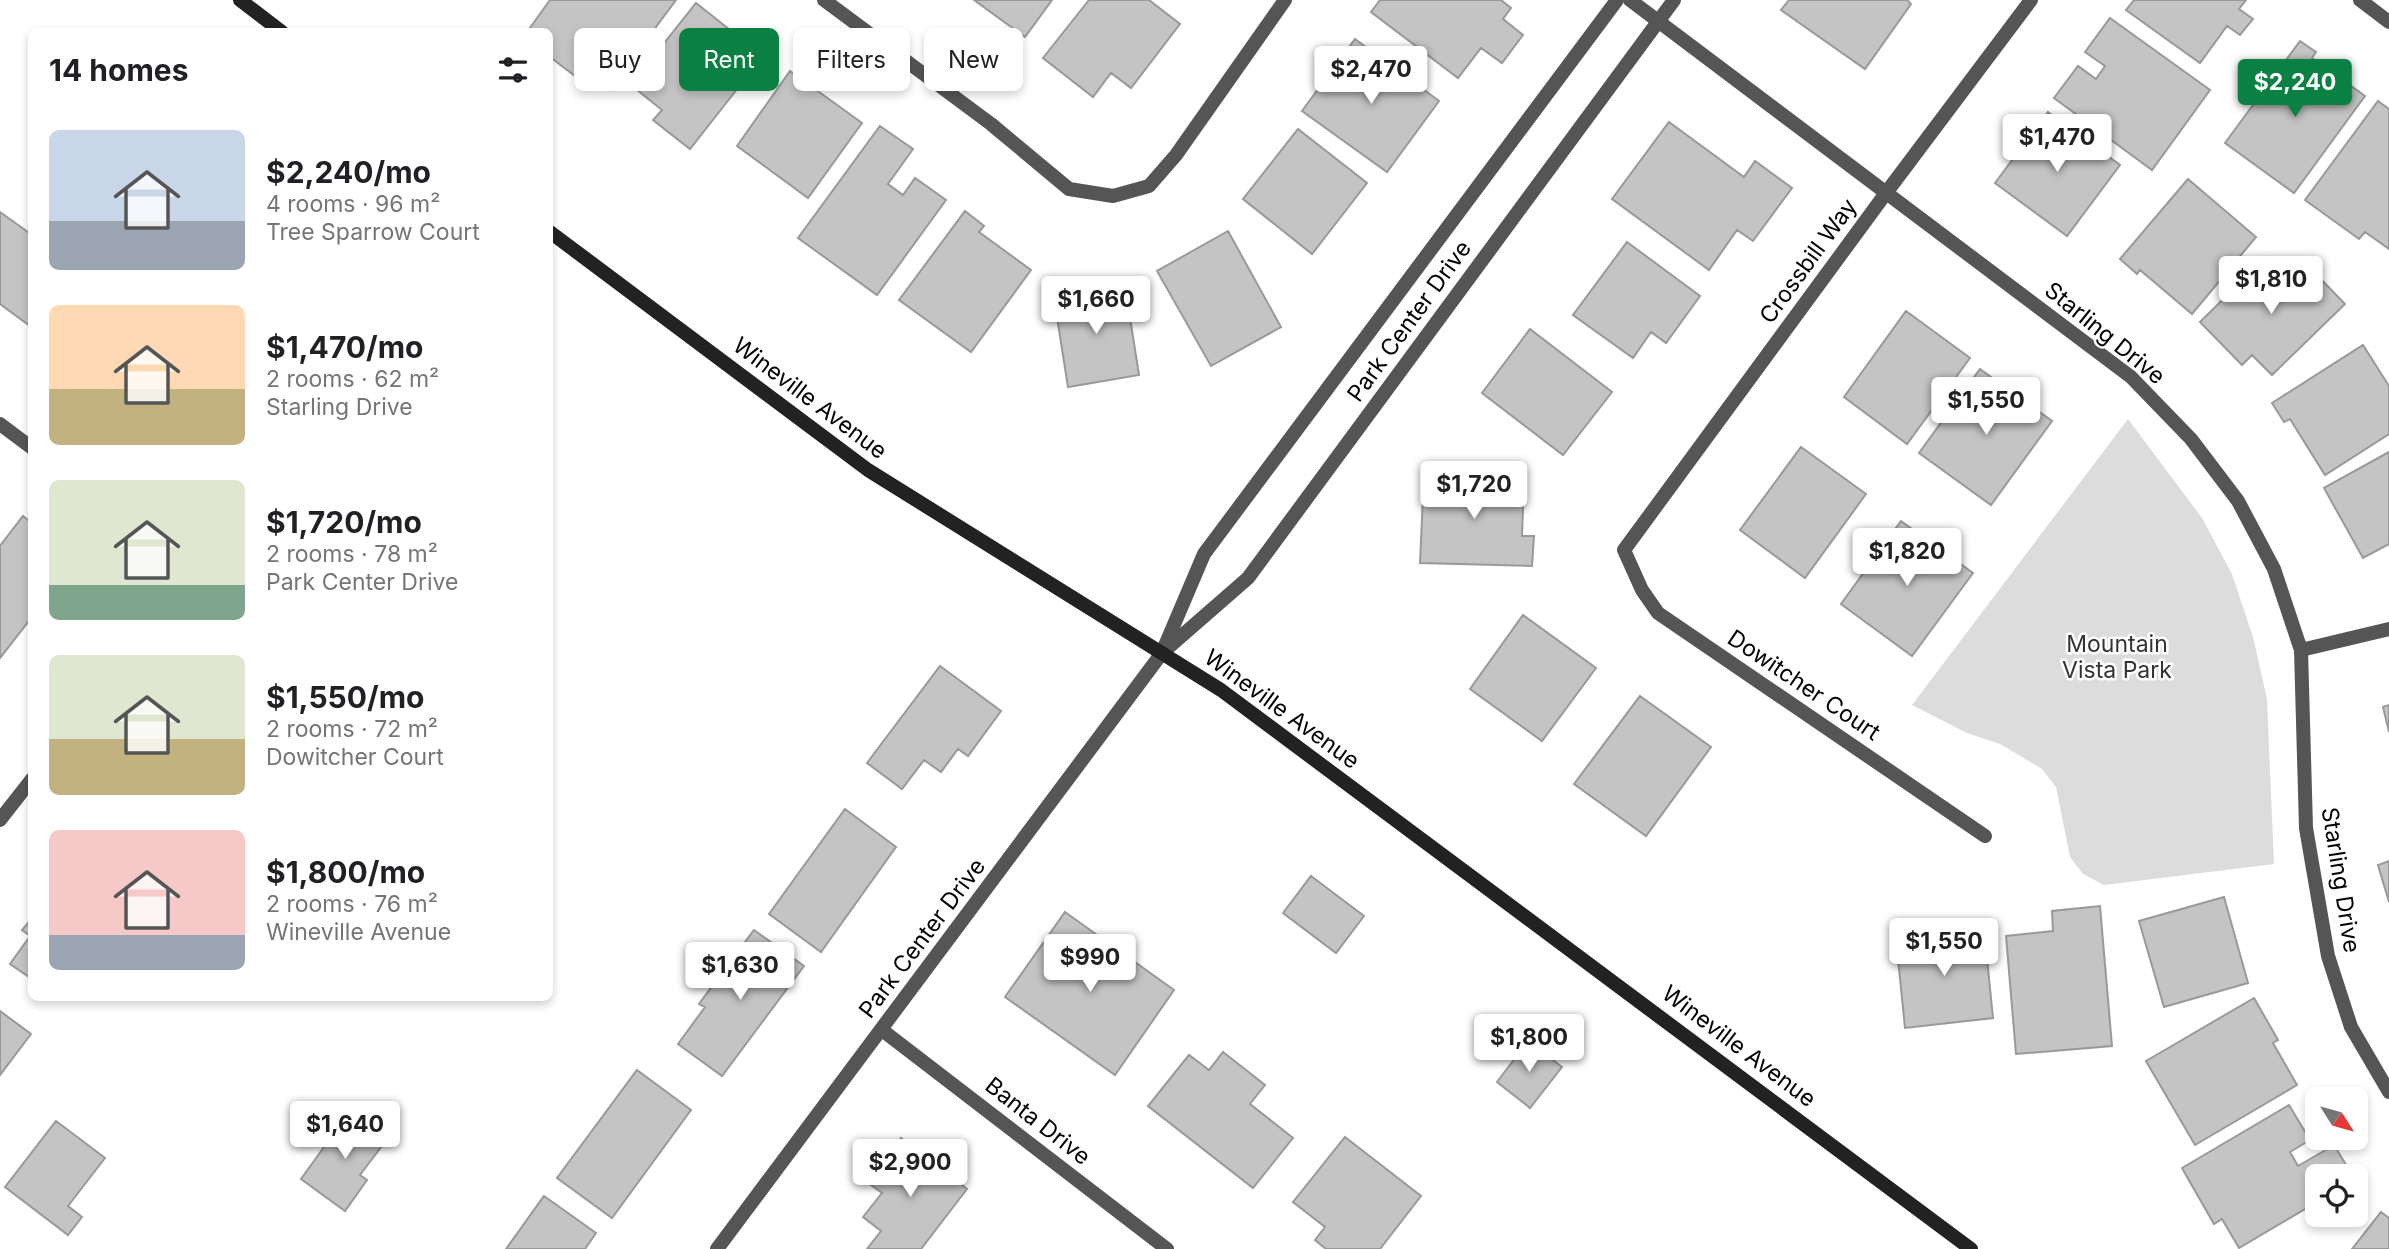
<!DOCTYPE html>
<meta charset="utf-8">
<style>
:root{--surface:#fff;--page:#f6f6f6;--text:#202124;--muted:#757577;--accent:#0b8043}
body{margin:0;font-family:Inter,sans-serif;background:var(--page);color:var(--text);height:100vh;display:flex;flex-direction:column;font-size:26px;white-space:nowrap}
*{box-sizing:border-box;margin:0}
p{font-size:23px;color:var(--muted)}
.icon{flex:none;width:38px;height:38px;fill:none;stroke:currentColor;stroke-width:2;stroke-linecap:round;stroke-linejoin:round}
.map{position:relative;flex:1;overflow:hidden}
.details{position:absolute;left:28px;top:28px;width:525px;height:973px;display:flex;flex-direction:column;background:var(--surface);border-radius:10px;box-shadow:0 4px 10px #0003}
.details>*{flex:none}
.guide{position:absolute;left:574px;top:28px;width:665px;height:63px;display:flex;gap:14px}
.needle{width:46px;rotate:127deg}
.buttons{position:absolute;left:2305px;top:1087px;display:grid;gap:14px}
.buttons a{display:grid;place-items:center;width:63px;height:63px;border-radius:10px;background:var(--surface);box-shadow:0 4px 10px #0003;font-size:35px}
.price{position:absolute;translate:-50% -60px;padding:0 16px;border-radius:7px;background:#fff;color:#222;font-size:23px;line-height:46px;filter:drop-shadow(0 2px 4px #0008)}
.price::after{content:'';position:absolute;left:50%;top:42px;width:21px;height:16px;margin-left:-10px;background:inherit;clip-path:polygon(0 0,100% 0,50% 100%)}
.price.selected{background:var(--accent);color:#fff}
ul{padding:0;list-style:none}
li{display:flex;align-items:center;gap:21px;height:175px;padding:0 21px}
li span{display:grid;place-items:center;flex:none;width:196px;height:140px;border-radius:10px;color:#555}
li>.icon{margin-inline-start:auto}
span .icon{width:84px;height:84px;fill:#fffc;stroke-width:1}
li b{font-size:30px}
h2{display:flex;justify-content:space-between;align-items:center;height:84px;padding:0 21px;font-size:30px}
.pill{padding:0 24px;border-radius:10px;background:var(--surface);box-shadow:0 4px 10px #0003;font-size:24px;line-height:63px}
.pill.selected{background:var(--accent);color:#fff}
.map>svg:first-child{display:block}
.green{fill:#dcdcdc}
.building{fill:#c4c4c4;stroke:#999;stroke-width:2}
.lines{fill:none;stroke-linecap:round;stroke-linejoin:round}
.minor{stroke:#555;stroke-width:14}
.tertiary{stroke:#555;stroke-width:14}
.secondary{stroke:#222;stroke-width:14}
.labels{text-anchor:middle;dominant-baseline:central;stroke-width:5;stroke-linejoin:round;paint-order:stroke}
.street-label{font-size:23px;fill:#000;stroke:#fff}
.park-label{font-size:23px;fill:#333;stroke:#fff}
</style>
<div class="map">
<svg width="2389" height="1249" viewBox="0 0 2389 1249">
<rect width="100%" height="100%" fill="#fff"/>
<path class="green" d="M2128,419L2202,518L2232,574L2253,637L2267,699L2274,864L2104,885L2083,874L2070,857L2056,787L2042,769L2000,744L1967,733L1912,705Z"/>
<path class="building" d="M550,0H676L609,90L584,72L579,79L550,57V32H527Z
M974,0H1052L1025,37Z
M1089,0H1149L1180,24L1131,88L1111,73L1093,97L1043,58Z
M1380,0H1501L1511,8L1503,19L1523,35L1502,63L1481,48L1458,78L1371,12Z
M1789,0H1907L1911,4L1865,69L1781,10Z
M2134,0H2246L2239,9L2253,19L2240,35L2227,26L2200,63L2126,10Z
M696,3L763,56L690,149L653,120L662,110L631,85Z
M2110,18L2210,90L2152,170L2054,98L2078,66L2096,79L2105,66L2085,52Z
M1355,39L1439,101L1387,172L1302,111Z
M2300,41L2316,52L2312,58L2365,96L2294,193L2225,143Z
M790,71L862,123L808,198L737,146Z
M2378,101L2389,109V249L2365,232L2359,239L2305,200Z
M2048,112L2120,165L2067,236L1995,183Z
M1669,122L1744,177L1755,161L1792,188L1753,241L1737,230L1709,270L1612,199Z
M880,126L913,149L888,184L903,195L915,178L946,200L877,295L798,238Z
M1298,129L1367,183L1312,254L1243,199Z
M2188,179L2256,237L2192,314L2140,270L2137,274L2120,259Z
M965,211L984,226L979,232L1031,270L971,352L899,300Z
M0,212L32,235L30,326L0,304Z
M1228,231L1281,327L1211,366L1157,271Z
M1627,242L1700,296L1666,343L1651,332L1633,358L1573,315Z
M2266,257L2294,286L2311,269L2345,304L2272,375L2252,355L2242,365L2200,322Z
M1125,286L1139,375L1068,387L1054,298Z
M1906,311L1970,358L1907,444L1844,397Z
M1530,329L1612,392L1563,455L1482,393Z
M2363,345L2389,386V434L2325,475L2290,419L2284,422L2272,403Z
M1980,369L2052,421L1991,505L1919,453Z
M1801,447L1866,494L1805,578L1740,530Z
M2389,452V544L2363,558L2324,488Z
M1424,474L1524,477L1522,536H1534L1532,566L1420,563Z
M23,516L32,523V617L0,658V546Z
M1901,521L1973,573L1912,656L1841,604Z
M1523,615L1596,668L1542,741L1470,689Z
M940,666L1001,711L968,756L958,749L941,772L924,760L902,789L867,763Z
M1640,696L1711,747L1646,836L1574,784Z
M2389,705V732L2383,707Z
M845,809L896,847L821,952L769,914Z
M2389,861V902L2378,865Z
M1311,876L1364,916L1336,953L1283,913Z
M2224,897L2248,983L2164,1007L2139,921Z
M2100,906L2112,1046L2016,1054L2006,936L2053,931L2052,911Z
M1065,912L1174,990L1115,1075L1005,997Z
M32,918V979L10,964L30,936L22,930Z
M1984,929L1993,1018L1905,1028L1896,939Z
M754,930L804,966L722,1076L678,1044L705,1007L699,1004Z
M2254,998L2278,1040L2273,1043L2297,1085L2195,1145L2146,1061Z
M0,1011L31,1034L0,1075Z
M1528,1041L1562,1067L1530,1108L1497,1082Z
M1223,1052L1265,1085L1250,1104L1293,1138L1253,1188L1148,1106L1189,1055L1209,1070Z
M637,1070L691,1110L612,1218L557,1178Z
M2289,1105L2310,1140L2290,1152L2298,1166L2334,1145L2353,1176H2317V1202L2239,1248L2222,1219L2214,1224L2182,1168Z
M350,1111L388,1138L360,1175L367,1180L345,1211L301,1179Z
M56,1121L105,1158L68,1206L82,1217L68,1235L5,1187Z
M1345,1137L1421,1196L1380,1249H1326L1315,1240L1325,1227L1293,1202Z
M901,1138L967,1189L921,1249H867L881,1231L863,1217L882,1193L867,1182Z
M544,1196L596,1233L585,1249H506Z
M2381,1212L2389,1218V1249H2352Z"/>
<g class="lines">
<path class="minor" d="M824,0L991,124L1069,189L1113,196L1149,186L1176,155L1285,0
M1630,0L2131,377L2191,439L2238,501L2274,569L2301,650L2306,828L2328,956L2351,1027L2389,1092
M2360,0L2389,22
M0,424L32,448
M2301,650L2389,629
M0,820L32,779
M1985,836L1658,613L1642,590L1624,550L1886,193L2031,0
M882,1030L1167,1249"/>
<path class="tertiary" d="M1164,648L1204,554L1617,0
M717,1249L1162,653L1248,578L1674,0"/>
<path class="secondary" d="M240,0L282,32
M550,232L868,470L1221,690L1971,1249"/>
</g>
<g class="labels">
<g class="street-label">
<text transform="translate(1808 261) rotate(-54)">Crossbill Way</text>
<text transform="translate(1409 321) rotate(-54)">Park Center Drive</text>
<text transform="translate(2105 333) rotate(39)">Starling Drive</text>
<text transform="translate(810 398) rotate(37)">Wineville Avenue</text>
<text transform="translate(1804 685) rotate(34)">Dowitcher Court</text>
<text transform="translate(1282 709) rotate(36)">Wineville Avenue</text>
<text transform="translate(2341 880) rotate(81)">Starling Drive</text>
<text transform="translate(922 938) rotate(-53)">Park Center Drive</text>
<text transform="translate(1739 1046) rotate(37)">Wineville Avenue</text>
<text transform="translate(1038 1121) rotate(38)">Banta Drive</text>
</g>
<g class="park-label">
<text x="2117" y="644">Mountain<tspan x="2117" dy="26">Vista Park</tspan></text>
</g>
</g>
</svg>
<div class="buttons">
<a><svg class="needle" viewBox="-14 -14 28 28"><path d="M0-13l5 13h-10z" fill="#e53935"/><path d="M0 13l5-13h-10z" fill="#757577"/></svg></a>
<a><svg class="icon" aria-label="locate" viewBox="0 0 24 24"><circle cx="12" cy="12" r="6"/><path d="M12 2v4M12 18v4M2 12h4M18 12h4"/></svg></a>
</div>
<b class="price" style="left:1371px;top:106px">$2,470</b>
<b class="price selected" style="left:2295px;top:119px">$2,240</b>
<b class="price" style="left:2057px;top:174px">$1,470</b>
<b class="price" style="left:2271px;top:316px">$1,810</b>
<b class="price" style="left:1096px;top:336px">$1,660</b>
<b class="price" style="left:1986px;top:437px">$1,550</b>
<b class="price" style="left:1474px;top:521px">$1,720</b>
<b class="price" style="left:1907px;top:588px">$1,820</b>
<b class="price" style="left:1944px;top:978px">$1,550</b>
<b class="price" style="left:1090px;top:994px">$990</b>
<b class="price" style="left:740px;top:1002px">$1,630</b>
<b class="price" style="left:1529px;top:1074px">$1,800</b>
<b class="price" style="left:345px;top:1161px">$1,640</b>
<b class="price" style="left:910px;top:1199px">$2,900</b>
<div class="guide">
<a class="pill">Buy</a>
<a class="pill selected">Rent</a>
<a class="pill">Filters</a>
<a class="pill">New</a>
</div>
<section class="details">
<h2>14 homes<svg class="icon" aria-label="filters" viewBox="0 0 24 24"><path d="M4 7h16M4 17h16"/><circle cx="9" cy="7" r="2"/><circle cx="15" cy="17" r="2"/></svg></h2>
<ul>
<li><span style="background:linear-gradient(#c9d6e8 65%,#9aa5b1 0)"><svg class="icon" aria-label="home" viewBox="0 0 24 24"><path d="M3 11l9-7 9 7M6 9v11h12V9"/></svg></span><div><b>$2,240/mo</b><p>4 rooms · 96 m²</p><p>Tree Sparrow Court</p></div></li>
<li><span style="background:linear-gradient(#ffd9b3 60%,#c2b280 0)"><svg class="icon" aria-label="home" viewBox="0 0 24 24"><path d="M3 11l9-7 9 7M6 9v11h12V9"/></svg></span><div><b>$1,470/mo</b><p>2 rooms · 62 m²</p><p>Starling Drive</p></div></li>
<li><span style="background:linear-gradient(#dfe7d0 75%,#7fa58c 0)"><svg class="icon" aria-label="home" viewBox="0 0 24 24"><path d="M3 11l9-7 9 7M6 9v11h12V9"/></svg></span><div><b>$1,720/mo</b><p>2 rooms · 78 m²</p><p>Park Center Drive</p></div></li>
<li><span style="background:linear-gradient(#dfe7d0 60%,#c2b280 0)"><svg class="icon" aria-label="home" viewBox="0 0 24 24"><path d="M3 11l9-7 9 7M6 9v11h12V9"/></svg></span><div><b>$1,550/mo</b><p>2 rooms · 72 m²</p><p>Dowitcher Court</p></div></li>
<li><span style="background:linear-gradient(#f6c9c9 75%,#9aa5b1 0)"><svg class="icon" aria-label="home" viewBox="0 0 24 24"><path d="M3 11l9-7 9 7M6 9v11h12V9"/></svg></span><div><b>$1,800/mo</b><p>2 rooms · 76 m²</p><p>Wineville Avenue</p></div></li>
</ul>
</section>
</div>
